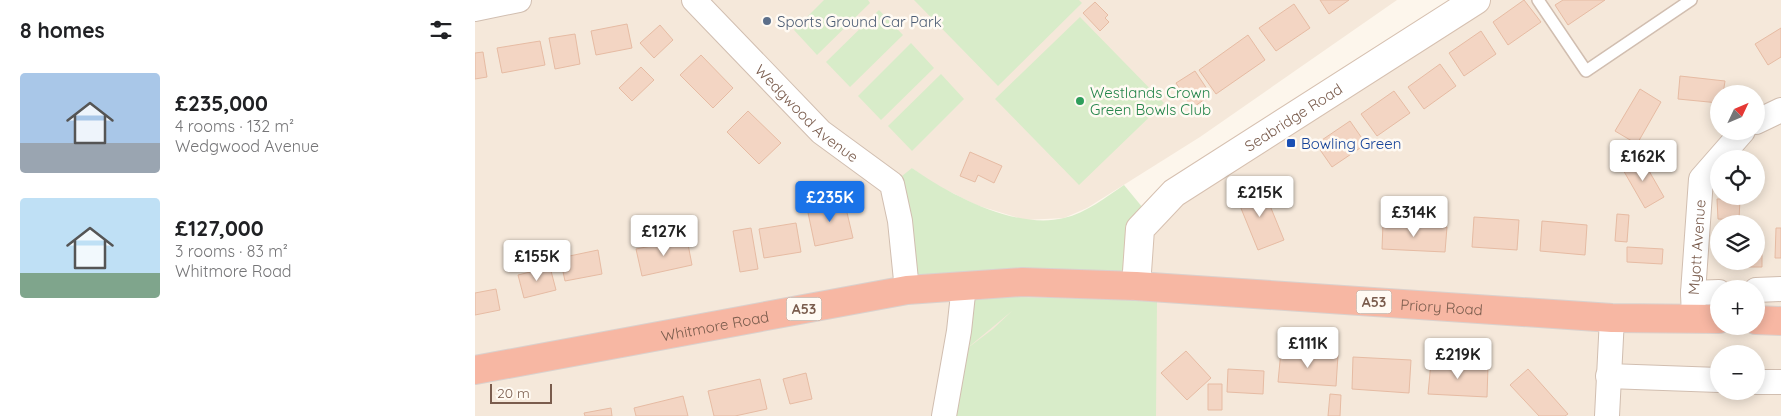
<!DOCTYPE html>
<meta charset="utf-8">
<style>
:root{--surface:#fff;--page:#f6f6f6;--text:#202124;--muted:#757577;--accent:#1a73e8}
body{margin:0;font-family:Quicksand,sans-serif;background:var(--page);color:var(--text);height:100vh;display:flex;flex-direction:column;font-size:19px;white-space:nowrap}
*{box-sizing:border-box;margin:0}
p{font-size:16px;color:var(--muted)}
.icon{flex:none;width:28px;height:28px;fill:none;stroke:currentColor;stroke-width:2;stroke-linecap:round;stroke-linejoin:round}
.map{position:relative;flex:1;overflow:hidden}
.sheet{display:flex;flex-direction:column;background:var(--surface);width:475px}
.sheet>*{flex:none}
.needle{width:32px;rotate:46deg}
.fabs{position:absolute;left:1235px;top:85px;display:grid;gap:10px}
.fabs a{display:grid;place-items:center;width:55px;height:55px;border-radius:50%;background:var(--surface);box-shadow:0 2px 12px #0003;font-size:25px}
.scale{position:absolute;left:15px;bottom:12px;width:62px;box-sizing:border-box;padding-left:5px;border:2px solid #7a5c4d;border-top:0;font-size:14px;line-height:18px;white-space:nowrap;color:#7a5c4d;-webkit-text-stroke:4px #fffaf3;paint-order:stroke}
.price{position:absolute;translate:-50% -42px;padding:0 11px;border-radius:5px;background:#fff;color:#222;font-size:16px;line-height:32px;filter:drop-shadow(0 1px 2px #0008)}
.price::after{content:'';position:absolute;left:50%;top:30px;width:15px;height:11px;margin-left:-8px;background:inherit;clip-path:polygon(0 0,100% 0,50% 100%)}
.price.selected{background:var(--accent);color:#fff}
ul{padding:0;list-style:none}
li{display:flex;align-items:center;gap:15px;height:125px;padding:0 20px}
li span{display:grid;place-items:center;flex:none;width:140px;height:100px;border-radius:5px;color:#555}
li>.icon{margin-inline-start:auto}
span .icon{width:60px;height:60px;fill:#fffc;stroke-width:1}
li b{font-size:21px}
h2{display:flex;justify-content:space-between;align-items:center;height:60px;padding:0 20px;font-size:21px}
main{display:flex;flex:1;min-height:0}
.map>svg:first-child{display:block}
.residential{fill:#f5e8da;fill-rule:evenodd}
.green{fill:#d8ecc9;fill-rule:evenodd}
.building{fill:#f3d5c3;stroke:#e6bba3}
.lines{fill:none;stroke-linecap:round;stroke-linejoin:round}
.lane-casing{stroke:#d1beb0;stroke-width:14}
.street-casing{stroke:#d1beb0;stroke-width:26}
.secondary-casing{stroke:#d6c0b0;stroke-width:30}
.highway-casing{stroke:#dad1cd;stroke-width:30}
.lane{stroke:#fff;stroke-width:11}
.street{stroke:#fff;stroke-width:24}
.secondary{stroke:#fff;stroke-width:28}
.highway{stroke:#f7b7a3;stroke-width:28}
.service-dot{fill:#5c6f8a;stroke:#fffaf3;stroke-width:2}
.leisure-dot{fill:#2e9e5b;stroke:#fffaf3;stroke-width:2}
.transit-dot{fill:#1a4fb4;stroke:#fffaf3;stroke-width:2}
.labels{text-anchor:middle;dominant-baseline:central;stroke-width:5;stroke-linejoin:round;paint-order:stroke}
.shield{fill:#fffaf3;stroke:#a28b7f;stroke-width:1}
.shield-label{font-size:14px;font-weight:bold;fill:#7a5c4d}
.service-label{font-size:15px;fill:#4e5e75;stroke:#fffaf3;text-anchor:start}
.leisure-label{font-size:15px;fill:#27864d;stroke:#fffaf3;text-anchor:start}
.street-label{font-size:15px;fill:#7a5c4d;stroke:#fffaf3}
.transit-label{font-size:15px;fill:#164399;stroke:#fffaf3;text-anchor:start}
</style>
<main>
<section class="sheet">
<h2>8 homes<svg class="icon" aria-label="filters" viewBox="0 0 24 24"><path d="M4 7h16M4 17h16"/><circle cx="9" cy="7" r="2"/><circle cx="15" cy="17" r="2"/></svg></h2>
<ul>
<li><span style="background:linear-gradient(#a9c7e8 70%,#9aa5b1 0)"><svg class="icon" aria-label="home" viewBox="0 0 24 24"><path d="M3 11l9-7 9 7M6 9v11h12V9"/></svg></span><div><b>£235,000</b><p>4 rooms · 132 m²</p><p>Wedgwood Avenue</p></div></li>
<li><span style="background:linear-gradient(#bfe0f5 75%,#7fa58c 0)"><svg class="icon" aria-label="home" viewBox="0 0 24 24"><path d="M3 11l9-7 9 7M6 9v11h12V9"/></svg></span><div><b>£127,000</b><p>3 rooms · 83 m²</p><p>Whitmore Road</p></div></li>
</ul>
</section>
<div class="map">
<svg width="1306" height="416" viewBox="0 0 1306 416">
<rect width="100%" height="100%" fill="#fdf6ec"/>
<path class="residential" d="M44,0H922L725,137L612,208L589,218L550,220L501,205L456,182L437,168L425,221L665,229L1001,0H1306V416H0V9ZM1244,94H1281V131H1244ZM1244,159H1281V196H1244ZM1244,224H1281V261H1244ZM1244,289H1281V326H1244ZM1244,354H1281V391H1244Z"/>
<path class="green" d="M349,0H393L395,3L342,55L319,30Z
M439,0H604L607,3L523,86Z
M404,10L428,35L375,87L351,62Z
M605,17L689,103L604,185L520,99Z
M436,43L459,68L406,120L383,96Z
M466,74L489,99L437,151L413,126Z
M437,168C475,195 541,230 589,218C611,213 631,197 649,185L668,208L661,286L432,290L417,184Z
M506,296L682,301L681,416H469L496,301ZM537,311L518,329L490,350Z"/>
<path class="building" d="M845,0H874L854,14Z
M1049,0L1066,22L1033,45L1018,22Z
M1088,0H1130L1093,25L1080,5Z
M620,2L633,15L630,18L634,22L625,31L608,13Z
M819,4L835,28L801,51L784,28Z
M152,24L157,48L121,55L116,31Z
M185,25L198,40L179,58L165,43Z
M1306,28V57L1293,65L1280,44Z
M1006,31L1021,54L989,76L974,53Z
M100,34L105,64L80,69L74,38Z
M773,35L790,60L741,94L724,70Z
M65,41L70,65L27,73L22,48Z
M8,52L12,77L0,79V53Z
M226,55L258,88L238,108L205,75Z
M965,64L981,86L949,109L933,87Z
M166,67L179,80L157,101L144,88Z
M720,71L736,95L717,108L701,83Z
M1205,76L1250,81L1248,94H1244V103L1203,99Z
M1165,89L1186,102L1162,144L1140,131Z
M919,91L935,113L902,136L886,114Z
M273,111L306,143L284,164L252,132Z
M875,121L891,144L857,167L841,144Z
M495,152L527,166L519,183L503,175L500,182L485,176Z
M1166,157L1189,197L1170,208L1147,168Z
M787,186L809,240L783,250L761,196Z
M1242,199H1265L1264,220L1243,219Z
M369,200L378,238L340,246L332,208Z
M1142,214L1154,215L1152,242L1140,241Z
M999,217L1044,220L1042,250L997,247Z
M1067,221L1112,225L1110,255L1065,251Z
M321,223L326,252L289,258L284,229Z
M908,223L972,227L970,252L907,249Z
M276,228L283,269L265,272L258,231Z
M1301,228H1306V258H1300Z
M212,239L217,265L167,276L161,249Z
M1281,245H1287V267H1259V261H1281Z
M1152,247L1188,249L1187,264L1152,262Z
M123,250L127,274L90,281L85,258Z
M75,267L81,290L49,298L43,275Z
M21,289L25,310L0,315V293Z
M711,351L736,378L712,400L686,373Z
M806,351L863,355L861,386L803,382Z
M878,357L936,360L934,393L877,389Z
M956,362L1013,366L1012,397L953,394Z
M753,369L789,371L788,394L752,392Z
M1053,369L1093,414L1090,416H1064L1035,385Z
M331,373L337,399L315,404L308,379Z
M285,379L292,409L260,416H239L233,391Z
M733,384H747V410H733Z
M855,394L866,395L865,416H853Z
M208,396L213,416H161L159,408Z
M136,408L137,416H110L109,413Z"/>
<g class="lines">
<g class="lane-casing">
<path id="lane" d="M1063,0L1111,71L1216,0"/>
</g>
<g class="street-casing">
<g id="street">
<path id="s1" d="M219,0L346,132L417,184L425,221L432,290"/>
<path d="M0,9L44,0"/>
<path d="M1281,122L1306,110"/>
<path d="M1281,290L1306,289"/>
<path d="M1218,293L1244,292"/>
<path id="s2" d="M1219,318L1218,293L1226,179L1268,131"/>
<path d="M1133,376L1244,380"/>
<path d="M1281,382H1306"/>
<path d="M469,416L484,331L489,285"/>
<path d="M1132,416L1137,318"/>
</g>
</g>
<g class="secondary-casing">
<g id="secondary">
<path id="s3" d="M661,286L665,229L699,193L1001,0"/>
</g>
</g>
<g class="highway-casing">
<g id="highway">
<path d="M1281,320L1306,321"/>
<path id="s4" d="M0,370L432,290L547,282L661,286L1137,318L1244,319"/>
</g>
</g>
<use href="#lane" class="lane"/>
<use href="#street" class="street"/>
<use href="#secondary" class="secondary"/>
<use href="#highway" class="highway"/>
</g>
<circle class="service-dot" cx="292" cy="21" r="5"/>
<circle class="leisure-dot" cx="605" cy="101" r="5"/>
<rect class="transit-dot" x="811" y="138" width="10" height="10" rx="2.5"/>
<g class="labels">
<g class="shield">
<rect x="881.5" y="290.5" width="35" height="23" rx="4"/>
<rect x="311.5" y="297.5" width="35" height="23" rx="4"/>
</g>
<g class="shield-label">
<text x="899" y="302">A53</text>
<text x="329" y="309">A53</text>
</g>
<g class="service-label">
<text x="302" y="21">Sports Ground Car Park</text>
</g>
<g class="leisure-label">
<text x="615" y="92">Westlands Crown<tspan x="615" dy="17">Green Bowls Club</tspan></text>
</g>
<g class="street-label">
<text stroke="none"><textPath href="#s1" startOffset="160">Wedgwood Avenue</textPath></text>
<text stroke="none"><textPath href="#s3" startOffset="248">Seabridge Road</textPath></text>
<text stroke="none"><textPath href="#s2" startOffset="71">Myott Avenue</textPath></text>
<text stroke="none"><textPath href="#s4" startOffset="975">Priory Road</textPath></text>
<text stroke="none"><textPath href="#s4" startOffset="244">Whitmore Road</textPath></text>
</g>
<g class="transit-label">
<text x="826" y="143">Bowling Green</text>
</g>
</g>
</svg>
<div class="fabs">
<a><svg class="needle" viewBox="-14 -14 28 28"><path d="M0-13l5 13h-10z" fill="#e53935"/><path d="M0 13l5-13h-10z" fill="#757577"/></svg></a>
<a><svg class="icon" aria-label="locate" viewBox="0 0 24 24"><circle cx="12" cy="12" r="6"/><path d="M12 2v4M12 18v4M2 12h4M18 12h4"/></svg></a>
<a><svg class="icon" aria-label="layers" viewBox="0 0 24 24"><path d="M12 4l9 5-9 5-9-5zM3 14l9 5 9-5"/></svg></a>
<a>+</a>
<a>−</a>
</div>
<div class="scale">20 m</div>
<b class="price" style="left:1168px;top:182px">£162K</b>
<b class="price" style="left:785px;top:218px">£215K</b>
<b class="price selected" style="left:355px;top:223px">£235K</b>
<b class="price" style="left:939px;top:238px">£314K</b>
<b class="price" style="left:189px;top:257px">£127K</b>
<b class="price" style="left:62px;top:282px">£155K</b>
<b class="price" style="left:833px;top:369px">£111K</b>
<b class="price" style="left:983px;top:380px">£219K</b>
</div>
</main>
